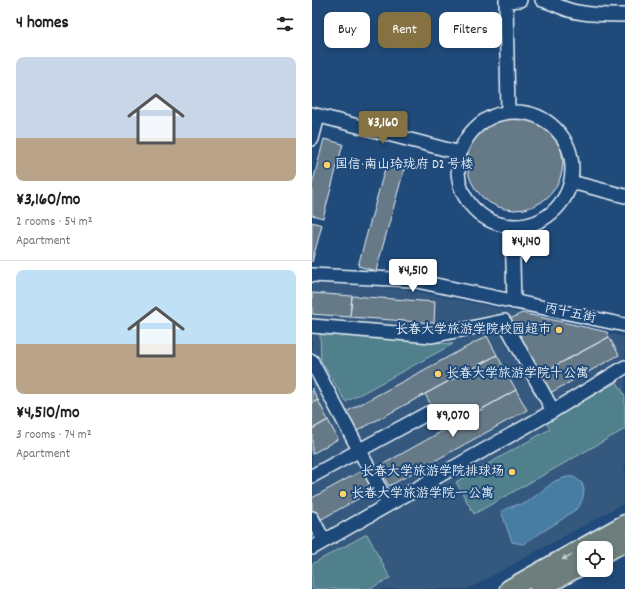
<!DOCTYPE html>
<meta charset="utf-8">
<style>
:root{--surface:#fff;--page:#f6f6f6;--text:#222;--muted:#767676;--line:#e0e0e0;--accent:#857141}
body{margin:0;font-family:Dekko,"LXGW WenKai TC",sans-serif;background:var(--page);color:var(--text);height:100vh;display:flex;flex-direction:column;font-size:15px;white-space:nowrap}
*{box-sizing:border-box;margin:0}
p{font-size:13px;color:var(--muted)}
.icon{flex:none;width:22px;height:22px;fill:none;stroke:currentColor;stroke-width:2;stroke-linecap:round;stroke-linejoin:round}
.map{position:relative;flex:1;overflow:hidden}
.sheet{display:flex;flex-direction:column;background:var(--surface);width:312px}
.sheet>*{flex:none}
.banner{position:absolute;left:12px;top:12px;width:241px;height:36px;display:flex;gap:8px}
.tools{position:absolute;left:265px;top:541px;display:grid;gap:8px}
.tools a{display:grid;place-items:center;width:36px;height:36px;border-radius:8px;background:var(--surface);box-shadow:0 2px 6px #0003;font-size:20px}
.price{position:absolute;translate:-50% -34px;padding:0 9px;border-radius:4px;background:#fff;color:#222;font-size:13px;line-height:26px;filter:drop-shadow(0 1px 2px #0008)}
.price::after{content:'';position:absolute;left:50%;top:24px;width:12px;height:9px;margin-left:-6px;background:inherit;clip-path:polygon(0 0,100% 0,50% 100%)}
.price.current{background:var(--accent);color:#fff}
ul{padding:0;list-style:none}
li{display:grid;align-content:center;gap:8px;height:212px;padding:0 16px}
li+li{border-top:1px solid var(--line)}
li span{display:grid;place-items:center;height:124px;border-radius:8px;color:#555}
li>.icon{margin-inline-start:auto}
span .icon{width:72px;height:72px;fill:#fffc;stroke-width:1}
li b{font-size:17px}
h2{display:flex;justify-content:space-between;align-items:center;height:48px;padding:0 16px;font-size:17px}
.tag{padding:0 14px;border-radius:8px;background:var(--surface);box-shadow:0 2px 6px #0003;font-size:14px;line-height:36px}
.tag.current{background:var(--accent);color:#fff}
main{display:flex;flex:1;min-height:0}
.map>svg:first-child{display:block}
.built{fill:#34587e}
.green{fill:#4f808c;stroke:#9cb8c2}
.water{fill:#467ca3;stroke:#87abc5}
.building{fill:#667987;stroke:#e8f1f8}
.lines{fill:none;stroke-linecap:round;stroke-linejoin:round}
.minor-casing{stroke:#e8f1f8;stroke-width:16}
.highway-casing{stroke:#e8f1f8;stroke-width:21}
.minor{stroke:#1f4a7a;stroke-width:13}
.highway{stroke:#6d7e7c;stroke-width:18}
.oneway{fill:#c3ced3}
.poi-dot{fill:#ffd166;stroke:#1f4a7a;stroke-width:1.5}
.labels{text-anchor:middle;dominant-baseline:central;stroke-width:4;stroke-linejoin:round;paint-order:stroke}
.poi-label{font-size:13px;fill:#e8f1f8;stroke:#1f4a7a;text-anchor:start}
.street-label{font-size:13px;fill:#e8f1f8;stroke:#1f4a7a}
</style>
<main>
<section class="sheet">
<h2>4 homes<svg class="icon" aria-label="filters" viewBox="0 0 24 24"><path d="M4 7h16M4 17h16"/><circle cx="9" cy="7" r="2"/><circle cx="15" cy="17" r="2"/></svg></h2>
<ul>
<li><span style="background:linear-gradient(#c9d6e8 65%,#b9a48a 0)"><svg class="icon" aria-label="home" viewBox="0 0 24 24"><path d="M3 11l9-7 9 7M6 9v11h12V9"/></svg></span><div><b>¥3,160/mo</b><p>2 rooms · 54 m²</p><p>Apartment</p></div></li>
<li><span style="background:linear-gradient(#bfe0f5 60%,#b9a48a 0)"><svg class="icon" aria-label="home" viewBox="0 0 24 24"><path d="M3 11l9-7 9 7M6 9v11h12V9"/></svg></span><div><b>¥4,510/mo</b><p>3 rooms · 74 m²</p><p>Apartment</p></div></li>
</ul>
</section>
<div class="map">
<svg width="313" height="589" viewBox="0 0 313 589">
<rect width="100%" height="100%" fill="#1f4a7a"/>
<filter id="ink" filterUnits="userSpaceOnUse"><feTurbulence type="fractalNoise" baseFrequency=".025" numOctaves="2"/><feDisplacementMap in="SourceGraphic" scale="8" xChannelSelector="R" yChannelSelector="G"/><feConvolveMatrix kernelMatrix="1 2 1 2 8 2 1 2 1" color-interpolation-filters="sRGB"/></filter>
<g filter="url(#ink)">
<path class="built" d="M0,283L92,289L210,313L313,337V503L156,589H0Z"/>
<path class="green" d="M8,332L141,344L34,402L9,361Z
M305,382L313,396V429L162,514L144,482L238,429L234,422Z
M55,534L78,578L57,589H0V564Z"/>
<path class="water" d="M255,477H262L270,483L272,490L271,497L267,507L249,520L211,544L200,542L189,511L204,505L214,503L243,481Z"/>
<path class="building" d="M155 162a48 48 0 1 1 96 0a48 48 0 1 1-96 0Z
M12,139L31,144L11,218L0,215V185Z
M75,161L93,166L64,271L46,266Z
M0,222L10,225L0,262Z
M0,293L40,296L38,317L0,314Z
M40,296L123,302L122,323L38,317Z
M210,313L295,332L297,337L228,374L198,319Z
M175,336L185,355L45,431L34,412Z
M297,337L307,355L238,393L228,374Z
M185,355L204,390L133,430L113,394Z
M0,388L6,400L0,403Z
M204,390L215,410L77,486L66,467Z
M6,400L16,420L0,429V403Z
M16,420L26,439L0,454V429Z
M51,470L62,490L6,521L0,510V498Z"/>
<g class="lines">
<g class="minor-casing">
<path id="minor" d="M194,0L196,112
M230,0C239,2 247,7 257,10C274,15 295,15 313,15
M194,1L208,0
M146 169a57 57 0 1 1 114 0a57 57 0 1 1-114 0Z
M0,114L148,153
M0,139L6,116
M259,182L313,196
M200,226L202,302
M0,275L100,280L313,325
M0,326L120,336L192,321L241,411L313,367
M0,361V362L76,504
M0,476L116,413
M0,518L12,541
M0,548L241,411"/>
</g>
<g class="highway-casing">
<path id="highway" d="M294,552L313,542
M197,589L313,524
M227,589L272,564"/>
</g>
<use href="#minor" class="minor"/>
<use href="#highway" class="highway"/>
</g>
<defs><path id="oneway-solid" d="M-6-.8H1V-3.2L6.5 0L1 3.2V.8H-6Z"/></defs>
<use class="oneway" href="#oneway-solid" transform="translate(255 557) rotate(151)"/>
</g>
<g class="poi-dot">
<circle cx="15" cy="165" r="4"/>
<circle cx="247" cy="330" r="4"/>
<circle cx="126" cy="374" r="4"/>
<circle cx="200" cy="472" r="4"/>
<circle cx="31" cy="494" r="4"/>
</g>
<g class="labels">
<g class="poi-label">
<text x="23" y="165">国信·南山玲珑府 D2 号楼</text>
<text x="239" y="330" text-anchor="end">长春大学旅游学院校园超市</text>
<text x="134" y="374">长春大学旅游学院十公寓</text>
<text x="192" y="472" text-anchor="end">长春大学旅游学院排球场</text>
<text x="39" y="494">长春大学旅游学院一公寓</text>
</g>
<g class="street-label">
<text transform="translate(258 314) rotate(12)">丙十五街</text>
</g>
</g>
</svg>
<div class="tools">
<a><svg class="icon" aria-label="locate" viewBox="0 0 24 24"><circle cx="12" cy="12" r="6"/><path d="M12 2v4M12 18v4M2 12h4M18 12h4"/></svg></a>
</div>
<b class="price current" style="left:71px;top:145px">¥3,160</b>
<b class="price" style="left:214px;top:264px">¥4,140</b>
<b class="price" style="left:101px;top:293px">¥4,510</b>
<b class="price" style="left:141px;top:438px">¥9,070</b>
<div class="banner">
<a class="tag">Buy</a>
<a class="tag current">Rent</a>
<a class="tag">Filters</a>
</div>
</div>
</main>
